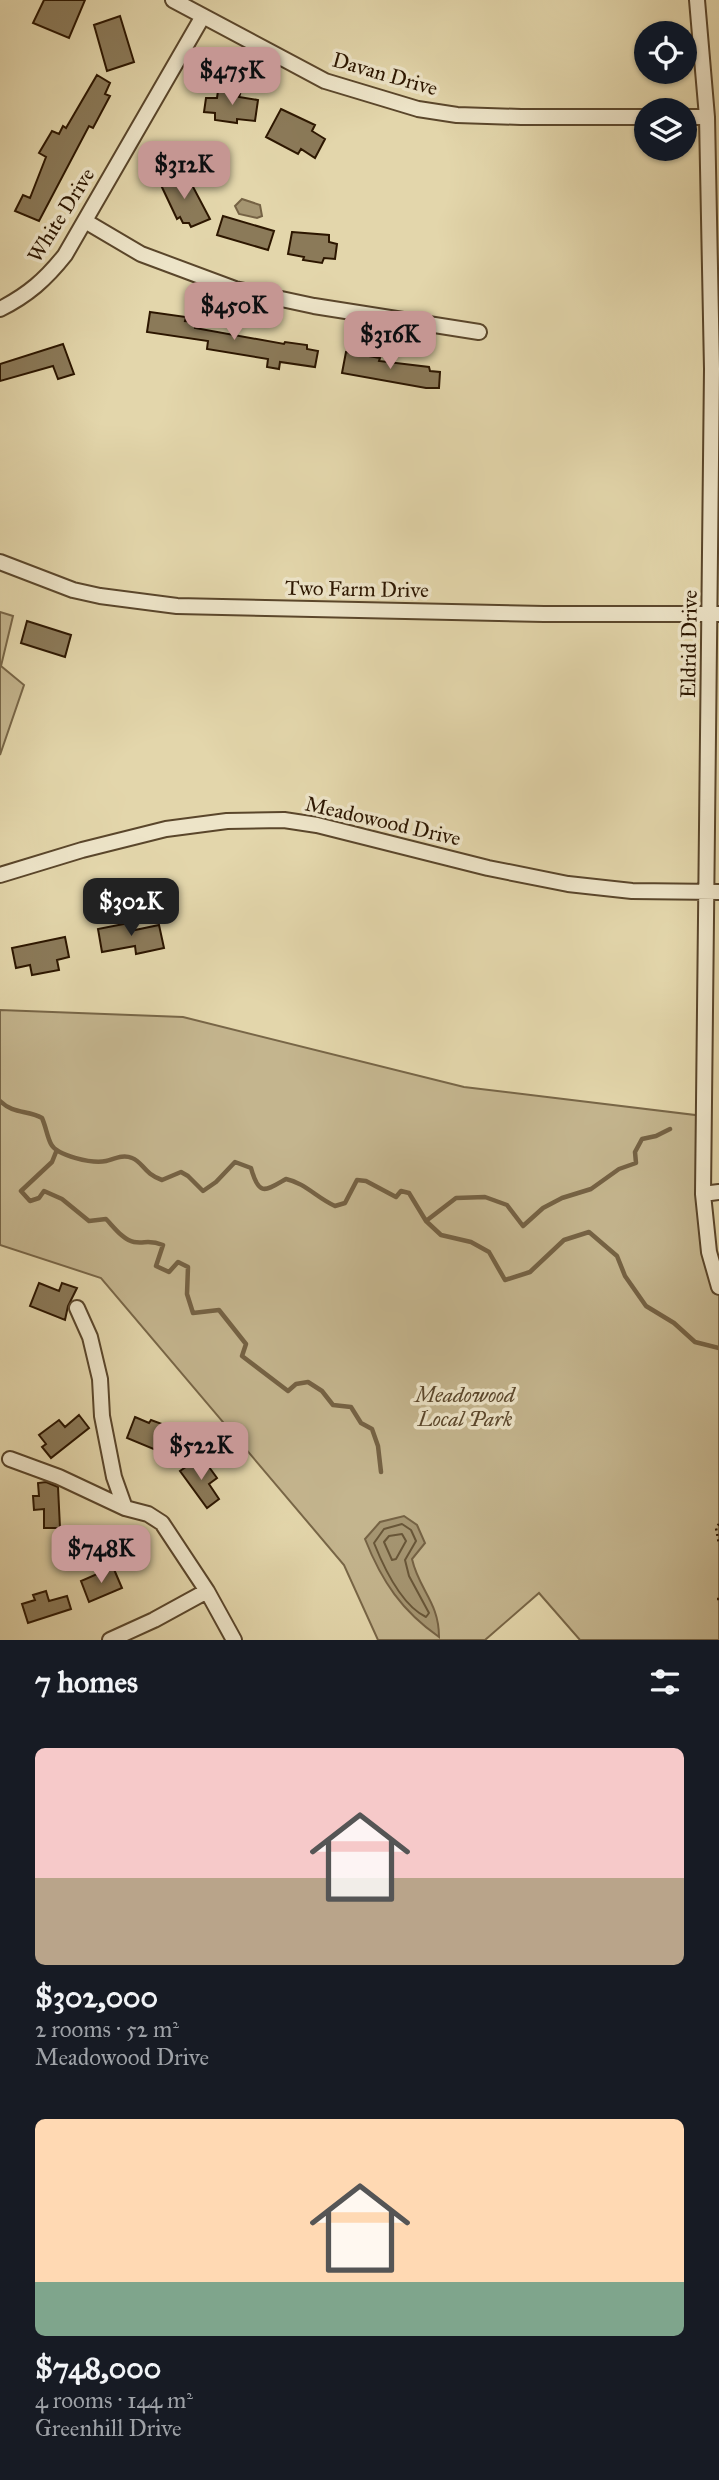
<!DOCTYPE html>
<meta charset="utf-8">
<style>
:root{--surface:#171b24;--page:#20242c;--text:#f1f3f6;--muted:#9ea1a6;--accent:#c59692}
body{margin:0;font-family:"IM FELL Great Primer",serif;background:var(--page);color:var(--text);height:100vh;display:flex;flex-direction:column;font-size:26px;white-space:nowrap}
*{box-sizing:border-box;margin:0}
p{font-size:23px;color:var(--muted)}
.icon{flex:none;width:38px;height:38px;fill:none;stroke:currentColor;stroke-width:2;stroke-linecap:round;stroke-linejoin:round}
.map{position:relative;height:1640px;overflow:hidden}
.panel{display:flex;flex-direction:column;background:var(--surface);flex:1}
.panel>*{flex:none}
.controls{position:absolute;left:634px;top:21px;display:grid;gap:14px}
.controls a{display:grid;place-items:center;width:63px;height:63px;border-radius:50%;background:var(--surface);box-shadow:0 2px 5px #0004;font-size:35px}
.price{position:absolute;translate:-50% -60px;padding:0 16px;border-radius:14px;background:var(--accent);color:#111;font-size:23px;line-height:46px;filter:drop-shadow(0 2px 4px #0008)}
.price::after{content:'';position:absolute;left:50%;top:42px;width:21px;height:16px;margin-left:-10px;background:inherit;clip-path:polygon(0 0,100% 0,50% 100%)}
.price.current{background:#222;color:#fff}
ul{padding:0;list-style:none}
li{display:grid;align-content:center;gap:14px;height:371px;padding:0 35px}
li span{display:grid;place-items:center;height:217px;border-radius:10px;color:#555}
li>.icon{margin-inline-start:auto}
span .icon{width:126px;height:126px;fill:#fffc;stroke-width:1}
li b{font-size:30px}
h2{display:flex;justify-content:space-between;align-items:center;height:84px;padding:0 35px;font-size:30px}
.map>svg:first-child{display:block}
.green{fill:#c4b58e;stroke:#786647;stroke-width:2}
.water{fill:#a59571;stroke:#756244;stroke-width:2}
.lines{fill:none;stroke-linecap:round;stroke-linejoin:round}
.shore{stroke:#685638;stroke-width:2}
.stream{stroke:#756244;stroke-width:4.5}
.building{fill:#8b7a59;stroke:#2c1600;stroke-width:2}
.minor-casing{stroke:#5a462b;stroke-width:18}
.path{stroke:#2c1600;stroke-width:2.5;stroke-dasharray:2 3.5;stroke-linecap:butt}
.minor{stroke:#ede4c8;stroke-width:14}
.labels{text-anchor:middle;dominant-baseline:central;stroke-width:7;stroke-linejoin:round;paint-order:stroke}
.street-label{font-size:21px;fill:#2c1600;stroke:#ede4c8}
.park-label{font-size:21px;font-style:italic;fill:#5a462b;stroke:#ede4c8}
</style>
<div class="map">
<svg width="719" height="1640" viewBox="0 0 719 1640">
<rect width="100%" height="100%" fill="#e3d6ab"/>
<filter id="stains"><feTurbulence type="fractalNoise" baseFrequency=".00286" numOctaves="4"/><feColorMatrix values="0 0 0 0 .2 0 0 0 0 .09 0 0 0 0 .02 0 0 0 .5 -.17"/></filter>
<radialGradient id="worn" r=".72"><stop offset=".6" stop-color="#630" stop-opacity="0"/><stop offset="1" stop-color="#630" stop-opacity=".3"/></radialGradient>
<path class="green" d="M0,612L13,616L1,666L24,685L0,755Z
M0,1010L183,1017L464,1087L703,1116V1194L719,1287V1640H580L539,1593L485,1640H378L344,1565L101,1278L0,1245Z"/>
<path class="water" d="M242,199L260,205L262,216L257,218L239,214L235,206Z
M404,1516L417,1525L425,1543L412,1559C419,1590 439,1602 439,1637C402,1611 382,1582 365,1539L380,1522Z"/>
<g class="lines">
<path class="shore" d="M402,1524L411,1530L416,1541L405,1560L409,1576L429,1613L426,1617C401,1605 384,1568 374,1543L384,1529Z
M402,1534L406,1541L396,1559L392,1560L384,1542L389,1536Z"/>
<path class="stream" d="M0,1101C13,1114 28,1110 42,1118C46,1127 47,1136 51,1144C57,1156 93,1164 106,1161C114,1159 123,1154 132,1158C143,1162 144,1174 162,1180L181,1172L188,1176L203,1191L216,1182L235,1162L251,1168C259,1197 265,1191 286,1179C305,1183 317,1198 335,1206L345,1203L357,1180L366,1181L396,1197L401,1191L409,1193L426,1221L441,1235L471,1242L489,1252L505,1280L530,1272L564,1240L589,1232L617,1256L625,1276L646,1306L674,1323L695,1342L719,1348
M56,1152L52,1162L21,1191L30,1201L39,1198L44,1191L62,1199L89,1221L106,1219C113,1226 123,1240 134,1242C145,1244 148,1239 163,1245L156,1266L169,1272L178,1262L188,1267L187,1294L193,1313L219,1310L246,1344L242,1356L288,1391L296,1384L308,1382L322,1391L333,1405L351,1407L361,1423L372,1429L378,1446L381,1472
M426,1221L456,1198L485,1197L507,1205L523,1226L543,1208L562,1198L591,1189L619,1169L636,1163L635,1152L642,1139L656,1136L670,1129"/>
</g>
<path class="building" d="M44,0H85L69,38L33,23Z
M120,16L134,62L107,71L94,25Z
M97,75L110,83L105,94L110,96L93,128L89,126L39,221L15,211L23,195L30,198L46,157L39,153L52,131L59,134L63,126L66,128Z
M218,91L240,94L239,97L258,100L255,121L237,119V123L215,120V113L204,112L206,98H217Z
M281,109L315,125L312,131L325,139L315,158L301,149L298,154L266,137Z
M177,172L185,186L191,183L210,219L191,227L189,223H183L180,217L177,219L160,183Z
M223,216L274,231L268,250L217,235Z
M292,232L329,235V242L337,244L335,259L324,258L322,263L303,260L304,257L288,254Z
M150,312L186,317L185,321L196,322L195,328L284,344L285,342L307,345V349L318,351L315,367L280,362L279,369L267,367L268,359L207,349L208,341L147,332Z
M63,344L74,374L58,379L53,366L0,381V364Z
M346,352L380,358L379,361L429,367L430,371L440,372L439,388H426L342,373Z
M27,621L71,635L65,657L21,643Z
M134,922L135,930L159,925L164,948L136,954L135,946L102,952L98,929Z
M65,937L69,957L57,960L59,970L32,975L30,965L16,968L12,948Z
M39,1283L59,1291L62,1283L77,1288L68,1306L65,1320L30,1306Z
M79,1415L89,1428L51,1458L42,1447L46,1444L39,1435L59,1420L65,1427Z
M135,1417L149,1423L151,1420L162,1424L157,1435L173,1442L168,1455L127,1438Z
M196,1460L204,1470L209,1467L217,1478L209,1484L219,1499L207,1508L180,1471Z
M46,1482L58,1487L60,1528H44V1509L34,1510L33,1496H39L38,1483Z
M113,1567L122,1588L89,1602L81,1581Z
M46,1591L49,1601L67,1596L71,1609L28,1623L22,1604L35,1600L33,1595Z"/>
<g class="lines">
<g class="minor-casing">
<path id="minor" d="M173,0L325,81L418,109L457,115L521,117H646
M697,0L707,117L712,369L703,1194L709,1252L719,1287
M684,117H707
M85,221L141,254L235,289L314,306L479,332
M0,309C28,295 46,279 65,255L203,16
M0,562L73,590L100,596L177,606L544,614H719
M0,875L82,850L166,829L227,821L284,820L317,825L488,868L568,884L632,891L719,892
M703,1194L719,1192
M77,1308L90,1337L100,1379L102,1416L114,1477L125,1508
M10,1459L59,1477L125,1508L148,1514L162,1523L207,1591L234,1640
M110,1640L154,1620L207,1591"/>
</g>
<path class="path" d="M719,1524L716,1528L719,1544
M717,1599H719"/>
<use href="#minor" class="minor"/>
</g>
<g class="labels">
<g class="street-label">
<text transform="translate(385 74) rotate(16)">Davan Drive</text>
<text transform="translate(61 215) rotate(-58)">White Drive</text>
<text transform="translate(357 589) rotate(1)">Two Farm Drive</text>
<text transform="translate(689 644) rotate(-89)">Eldrid Drive</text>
<text transform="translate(383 821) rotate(13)">Meadowood Drive</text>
</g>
<g class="park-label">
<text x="465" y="1395">Meadowood<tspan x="465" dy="24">Local Park</tspan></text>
</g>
</g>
<rect width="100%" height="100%" filter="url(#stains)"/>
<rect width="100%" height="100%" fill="url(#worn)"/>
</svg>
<div class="controls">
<a><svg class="icon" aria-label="locate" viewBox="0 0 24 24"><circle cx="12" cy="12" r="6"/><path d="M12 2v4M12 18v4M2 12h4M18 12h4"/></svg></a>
<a><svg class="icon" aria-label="layers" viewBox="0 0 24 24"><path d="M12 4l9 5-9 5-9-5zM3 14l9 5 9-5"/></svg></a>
</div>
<b class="price" style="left:232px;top:107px">$475K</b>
<b class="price" style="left:184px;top:201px">$312K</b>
<b class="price" style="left:234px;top:342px">$450K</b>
<b class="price" style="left:390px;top:371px">$316K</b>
<b class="price current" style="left:131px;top:938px">$302K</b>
<b class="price" style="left:201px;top:1482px">$522K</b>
<b class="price" style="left:101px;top:1585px">$748K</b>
</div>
<section class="panel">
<h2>7 homes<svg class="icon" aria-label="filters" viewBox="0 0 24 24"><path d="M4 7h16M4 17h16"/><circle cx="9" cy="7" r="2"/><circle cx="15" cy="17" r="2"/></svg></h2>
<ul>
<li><span style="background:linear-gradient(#f6c9c9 60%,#b9a48a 0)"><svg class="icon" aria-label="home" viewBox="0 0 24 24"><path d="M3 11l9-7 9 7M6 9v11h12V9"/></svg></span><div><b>$302,000</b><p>2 rooms · 52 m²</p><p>Meadowood Drive</p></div></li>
<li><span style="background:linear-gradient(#ffd9b3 75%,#7fa58c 0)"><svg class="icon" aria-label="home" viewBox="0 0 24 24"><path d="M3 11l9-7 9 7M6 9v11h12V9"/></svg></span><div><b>$748,000</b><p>4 rooms · 144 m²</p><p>Greenhill Drive</p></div></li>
</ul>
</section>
